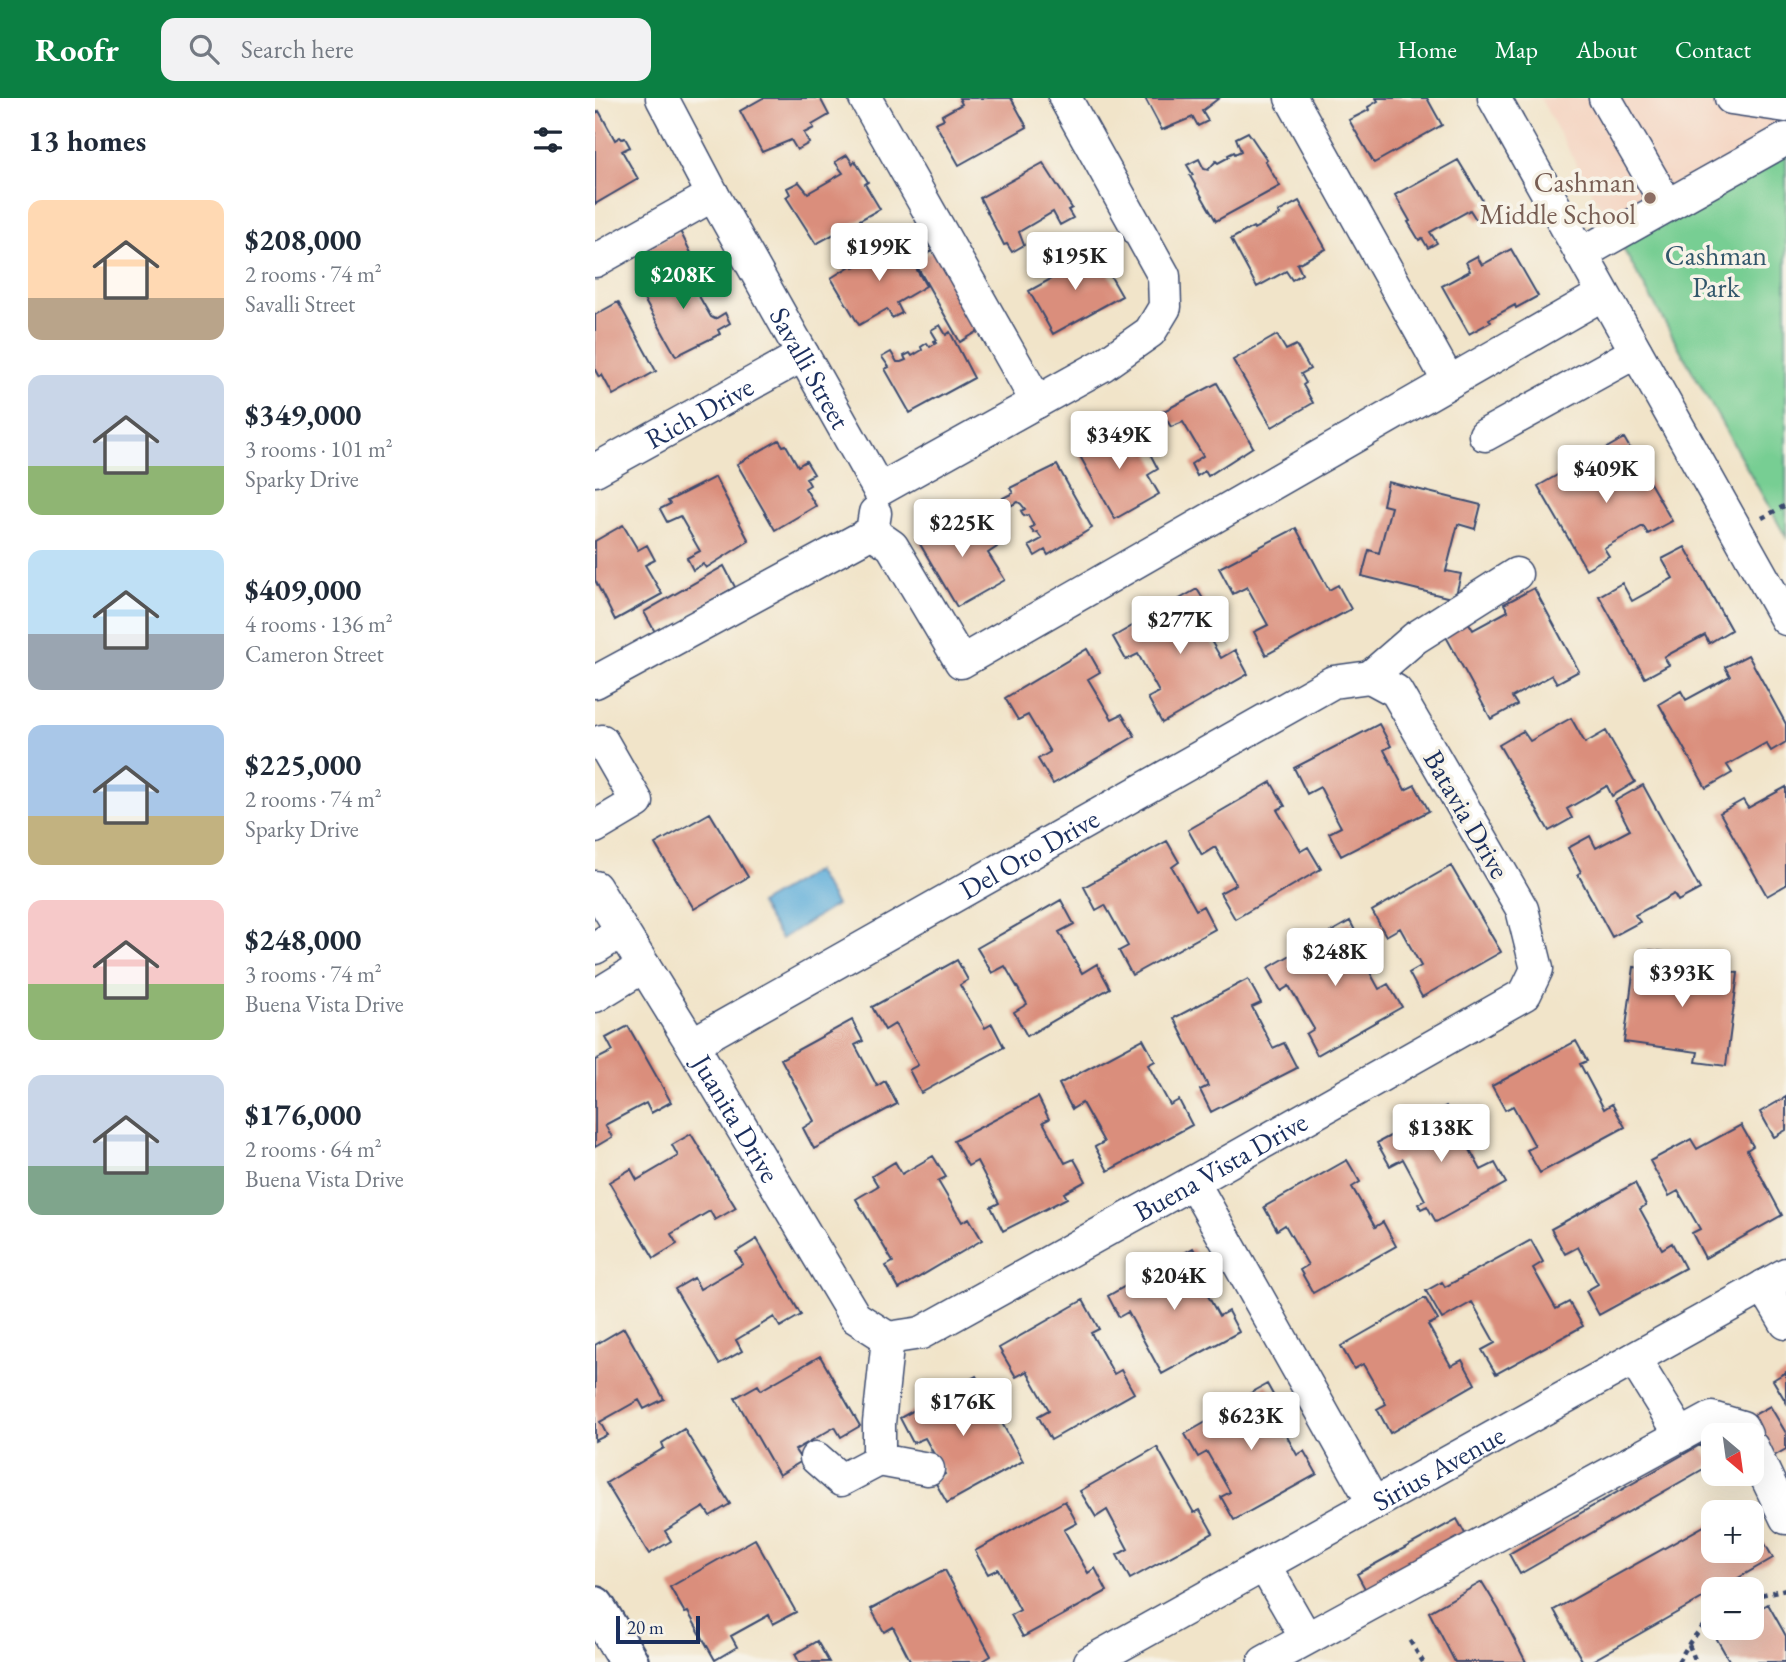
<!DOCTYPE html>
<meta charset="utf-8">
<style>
:root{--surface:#fff;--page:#f2f2f3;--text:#1f2937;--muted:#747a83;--accent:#0b8043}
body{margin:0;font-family:"EB Garamond",serif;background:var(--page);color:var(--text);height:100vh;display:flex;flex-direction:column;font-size:26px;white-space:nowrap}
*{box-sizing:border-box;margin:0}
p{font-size:23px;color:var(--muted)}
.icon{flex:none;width:38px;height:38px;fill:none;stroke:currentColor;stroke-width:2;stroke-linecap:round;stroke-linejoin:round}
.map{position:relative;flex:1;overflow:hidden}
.side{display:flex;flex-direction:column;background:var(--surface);width:595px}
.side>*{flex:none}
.needle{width:46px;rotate:151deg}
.controls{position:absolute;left:1106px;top:1325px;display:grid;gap:14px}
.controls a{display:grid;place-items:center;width:63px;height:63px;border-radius:14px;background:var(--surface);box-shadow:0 7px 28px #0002;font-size:35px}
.scale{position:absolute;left:21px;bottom:18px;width:84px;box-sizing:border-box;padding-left:7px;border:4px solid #1b2f5e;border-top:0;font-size:19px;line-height:24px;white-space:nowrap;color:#1b2f5e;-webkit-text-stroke:5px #f7f3e8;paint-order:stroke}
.price{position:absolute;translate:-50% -60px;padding:0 16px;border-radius:7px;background:#fff;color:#222;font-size:23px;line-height:46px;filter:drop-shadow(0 2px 4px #0008)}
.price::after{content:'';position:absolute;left:50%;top:42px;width:21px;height:16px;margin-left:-10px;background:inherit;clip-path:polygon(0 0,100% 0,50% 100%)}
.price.on{background:var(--accent);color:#fff}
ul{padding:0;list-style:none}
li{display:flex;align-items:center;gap:21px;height:175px;padding:0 28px}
li span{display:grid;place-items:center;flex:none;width:196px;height:140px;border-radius:14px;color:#555}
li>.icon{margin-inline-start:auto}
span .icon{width:84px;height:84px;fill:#fffc;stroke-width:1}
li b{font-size:30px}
h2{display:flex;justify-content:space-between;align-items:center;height:84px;padding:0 28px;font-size:30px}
header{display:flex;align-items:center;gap:42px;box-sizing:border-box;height:98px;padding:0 35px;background:var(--accent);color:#fff}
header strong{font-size:33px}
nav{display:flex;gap:38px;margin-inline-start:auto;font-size:24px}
.search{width:490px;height:63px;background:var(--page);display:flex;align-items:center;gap:18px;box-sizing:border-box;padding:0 24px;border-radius:14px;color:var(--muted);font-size:26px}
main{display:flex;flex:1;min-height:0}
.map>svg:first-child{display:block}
.built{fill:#f4d3c0}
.green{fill:#77ce93;stroke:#497e78;stroke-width:2}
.water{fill:#60afda;stroke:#3e6f9c;stroke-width:2}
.building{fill:#da8e7c}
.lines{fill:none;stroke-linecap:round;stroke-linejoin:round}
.minor-casing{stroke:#3b4a6e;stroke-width:35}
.major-casing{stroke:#3b4a6e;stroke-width:42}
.path{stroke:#3b4a6e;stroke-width:4.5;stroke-dasharray:5 5;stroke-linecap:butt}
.minor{stroke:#fff;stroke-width:32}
.major{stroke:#fff;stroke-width:38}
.education-dot{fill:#8d6e63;stroke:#f7f3e8;stroke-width:2.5}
.labels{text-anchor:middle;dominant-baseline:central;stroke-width:7;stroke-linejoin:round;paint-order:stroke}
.education-label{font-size:28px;fill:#785e54;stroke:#f7f3e8;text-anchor:end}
.park-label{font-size:28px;fill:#32576b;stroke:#f7f3e8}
.street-label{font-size:28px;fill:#1b2f5e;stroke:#f7f3e8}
</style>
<header>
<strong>Roofr</strong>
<div class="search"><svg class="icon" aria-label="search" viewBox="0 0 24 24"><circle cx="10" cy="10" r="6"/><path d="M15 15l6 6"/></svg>Search here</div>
<nav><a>Home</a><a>Map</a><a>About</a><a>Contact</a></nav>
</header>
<main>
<section class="side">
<h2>13 homes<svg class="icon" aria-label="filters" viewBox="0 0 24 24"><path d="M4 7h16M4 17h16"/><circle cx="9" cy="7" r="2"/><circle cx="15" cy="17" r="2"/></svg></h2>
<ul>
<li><span style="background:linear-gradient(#ffd9b3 70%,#b9a48a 0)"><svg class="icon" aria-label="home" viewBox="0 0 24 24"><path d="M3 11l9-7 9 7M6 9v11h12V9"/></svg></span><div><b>$208,000</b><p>2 rooms · 74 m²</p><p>Savalli Street</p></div></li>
<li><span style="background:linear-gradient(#c9d6e8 65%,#8fb573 0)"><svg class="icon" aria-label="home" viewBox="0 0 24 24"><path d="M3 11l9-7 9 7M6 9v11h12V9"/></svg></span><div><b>$349,000</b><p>3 rooms · 101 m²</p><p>Sparky Drive</p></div></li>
<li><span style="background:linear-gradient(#bfe0f5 60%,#9aa5b1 0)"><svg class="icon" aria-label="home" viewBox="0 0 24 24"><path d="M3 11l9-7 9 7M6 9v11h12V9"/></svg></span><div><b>$409,000</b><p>4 rooms · 136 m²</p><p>Cameron Street</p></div></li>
<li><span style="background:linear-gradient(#a9c7e8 65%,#c2b280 0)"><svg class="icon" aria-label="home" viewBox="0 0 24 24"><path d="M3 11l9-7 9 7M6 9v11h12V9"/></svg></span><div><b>$225,000</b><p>2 rooms · 74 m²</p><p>Sparky Drive</p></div></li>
<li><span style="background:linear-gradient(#f6c9c9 60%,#8fb573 0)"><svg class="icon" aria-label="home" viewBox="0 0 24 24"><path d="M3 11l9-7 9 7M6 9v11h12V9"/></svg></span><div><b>$248,000</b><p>3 rooms · 74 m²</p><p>Buena Vista Drive</p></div></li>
<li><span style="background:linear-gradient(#c9d6e8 65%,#7fa58c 0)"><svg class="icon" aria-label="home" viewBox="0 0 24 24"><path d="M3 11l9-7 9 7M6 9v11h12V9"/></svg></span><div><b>$176,000</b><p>2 rooms · 64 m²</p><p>Buena Vista Drive</p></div></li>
</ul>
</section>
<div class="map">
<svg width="1191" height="1564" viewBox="0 0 1191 1564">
<rect width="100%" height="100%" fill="#f7f3e8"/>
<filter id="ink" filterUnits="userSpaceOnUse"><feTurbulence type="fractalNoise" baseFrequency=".0143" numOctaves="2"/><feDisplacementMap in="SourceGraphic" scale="14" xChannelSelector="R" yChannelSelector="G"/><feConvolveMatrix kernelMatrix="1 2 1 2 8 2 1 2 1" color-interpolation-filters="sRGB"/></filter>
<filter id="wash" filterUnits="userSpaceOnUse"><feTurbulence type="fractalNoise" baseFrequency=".00686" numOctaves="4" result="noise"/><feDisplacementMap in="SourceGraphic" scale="28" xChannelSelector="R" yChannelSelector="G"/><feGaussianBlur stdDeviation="1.57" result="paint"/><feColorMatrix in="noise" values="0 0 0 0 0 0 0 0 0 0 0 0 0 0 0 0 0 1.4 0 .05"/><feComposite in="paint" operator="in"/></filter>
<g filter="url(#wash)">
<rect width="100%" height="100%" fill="#f1e4c9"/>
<path class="built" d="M945,0H1191V53L1026,147Z"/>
<path class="green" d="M1191,53V439L1026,147Z"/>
<path class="water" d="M220,773L241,807L186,841L164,806Z"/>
<g id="blocks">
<path class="building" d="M168,0H225L234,17L217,27L219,30L209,35L214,45L202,52L196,42L167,54L145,13Z
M364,0H416L432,29L364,67L340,25L349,21L347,17L367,6Z
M550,0H624L607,13L613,23L603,28L598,19L567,32Z
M781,0H832L847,27L779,65L754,22L774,12L773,9L783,3Z
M4,13L20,42L25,39L27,41L30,40L35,49L27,53L43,81L0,106V16Z
M653,34L672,62L670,63L685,88L621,123L595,78L598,77L592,67L604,61L609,71L613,72L621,63L623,65L634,59L633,57L639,54L640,56L646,53L641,40Z
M252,57L258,66L260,63L273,84L270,86L285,111L221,146L191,99L195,96L192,90L204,84L213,95L248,75L240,64Z
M863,62L889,105L885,108L891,118L882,123L875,112L835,134L842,145L833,150L827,140L824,142L813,124L815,123L800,97Z
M448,65L477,110L473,112L478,120L465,127L458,114L424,134L429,147L417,154L412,146L409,147L385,100Z
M704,103L731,151L702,166L707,176L697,182L691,173L662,189L636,141L658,129L659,131L685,117L683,114Z
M85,133L96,155L55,177L43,155Z
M305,142L331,188L302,205L307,215L297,220L292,211L264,227L236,180L257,167L259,169L285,155L283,153Z
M341,151L387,231L365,244L319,163Z
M916,151L943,198L921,210L920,207L894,221L896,224L874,236L847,188L875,173L871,164L882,158L887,167Z
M503,156L527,198L458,236L434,193L456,181L454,178L462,174L457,165L466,160L471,169L481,163L484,167Z
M97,165L99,169L103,167L108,176L99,182L100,184L97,186L116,219L120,221L130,215L135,225L123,232L125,236L81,258L46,196Z
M23,204L61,273L18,297L7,277L4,279L0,272V217Z
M345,227L351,237L355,234L379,280L315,315L290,271L294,269L287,259L296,254L302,264H306L311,262L309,258L315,255L317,258L327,252L326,249L332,245L335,249L341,245L339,243L342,242L336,232Z
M682,237L691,252L701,247L715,271L706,276L711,285L708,287L718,305L677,329L638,262Z
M622,285L658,349L613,378L610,373L602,378L596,366L608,358L588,324L576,329L567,314Z
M525,326L536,347L539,345L545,356L553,352L563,371L553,377L564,396L520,421L481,351Z
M1029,340L1077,423L1053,436L1048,428L1009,450L1014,458L991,471L943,388L966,375L975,390L1016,366L1008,352Z
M184,342L188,348L191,347L203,368L211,363L219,376L211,380L215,387L210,390L221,408L180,432L142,366Z
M462,367L497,430L453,457L450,452L440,458L434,448L447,441L442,434L439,435L435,430L439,428L433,417L429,418L426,413L430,411L426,406L423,404L413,409L408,400L418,395L415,390Z
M120,379L154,443L111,470L108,466L98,472L92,460L105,453L85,418L72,424L65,411L75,406L73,403Z
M793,384L886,407L880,431L863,426L851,473L866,476L860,501L767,478L774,452L784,455L796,409L788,407Z
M369,414L387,443L395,438L402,449L393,455L410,482L362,509L322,441Z
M28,427L43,452L52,447L60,462L50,467L67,496L20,522L0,482V443Z
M701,430L734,492L743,487L756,511L671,557L659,534L673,527L652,489L638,496L624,470Z
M1090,449L1136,532L1114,545L1110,537L1069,559L1074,567L1050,580L1004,498L1027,485L1037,503L1078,480L1067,461Z
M129,468L140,489L60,534L49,514Z
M939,490L984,573L962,585L957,577L917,599L922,607L896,621L849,535L872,522L878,532L913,513L909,506Z
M602,491L615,512L602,519L626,560L640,552L653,576L567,625L553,600L564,594L543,556L531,562L518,539Z
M492,551L505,574L493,581L517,621L527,616L540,638L458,686L443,661L455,654L433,617L423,622L410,600Z
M1153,557L1191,626V644L1176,653L1171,645L1132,667L1137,675L1111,690L1064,606L1086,593L1091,602L1135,578L1130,569Z
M976,620L990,645L1011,633L1040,684L1017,698L1012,688L972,711L977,720L954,733L904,647L928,633L935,643Z
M784,626L796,648L789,652L810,692L820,687L834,713L746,758L734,735L746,729L725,689L712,696L699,670Z
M676,684L690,708L682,712L706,753L713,749L726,771L640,821L625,795L641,786L620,749L607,757L593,732Z
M1048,687L1105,791L1083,803L1079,796L1040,817L1045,824L1017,839L983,776L986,774L973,750L995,738L1001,750L1035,732L1020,703Z
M1191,689V787L1172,798L1125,715L1148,702L1153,710Z
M115,715L153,779L99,811L60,746Z
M572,743L584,764L577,769L601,812L608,808L620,831L537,877L524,853L533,848L510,807L501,812L489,789Z
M856,768L906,854L827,899L814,875L826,868L805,830L791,838L777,813Z
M466,802L479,826L464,834L487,875L502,866L515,890L432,938L419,914L432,906L410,868L397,875L382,850Z
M755,823L767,846L761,849L784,891L793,886L807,909L722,957L711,936L719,931L694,888L686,893L673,870Z
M1055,852L1078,855L1076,868L1143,875L1131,968L1101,964L1103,954L1029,944L1039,869L1052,871Z
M362,862L373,882L365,887L390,930L397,926L409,949L326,995L314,972L323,967L300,926L290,932L277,909Z
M653,881L666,905L657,909L678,950L689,945L702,970L616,1014L605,992L613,988L579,920Z
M257,922L268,943L260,947L282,988L290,983L302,1006L219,1051L208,1030L219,1023L186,961Z
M33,928L76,1004L56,1015L51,1005L10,1027L17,1039L0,1049V962L18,953L11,940Z
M548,941L560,963L553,967L575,1007L584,1002L597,1027L513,1073L500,1049L509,1044L487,1005L477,1011L464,986Z
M981,943L992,963L985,966L1009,1011L1017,1006L1030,1029L945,1075L932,1052L940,1048L918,1008L910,1012L897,988Z
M443,999L454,1021L448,1024L470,1065L479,1061L491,1083L469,1095L472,1100L408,1133L396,1109L404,1105L382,1063L373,1068L359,1043Z
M1191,999V1032L1179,1039L1165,1014Z
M851,1008L886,1072L900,1065L911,1085L841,1124L832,1108L826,1111L823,1106L830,1102L808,1061L795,1068L782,1045Z
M1146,1027L1158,1048L1152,1052L1187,1117L1110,1160L1097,1135L1105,1131L1083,1093L1074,1098L1055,1063L1096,1041L1102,1051Z
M96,1036L141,1110L120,1122L115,1113L76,1136L82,1146L59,1160L14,1084L36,1071L42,1082L83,1058L77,1047Z
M338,1058L351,1079L343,1083L367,1124L374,1120L387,1142L304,1191L291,1168L298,1164L261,1101L283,1088L277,1078L300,1064L307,1076Z
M752,1062L765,1084L757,1089L780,1129L788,1124L801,1148L718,1195L705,1172L713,1167L690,1127L682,1132L669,1109Z
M1040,1085L1051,1107L1045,1111L1067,1151L1077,1145L1090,1170L1004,1217L991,1193L1003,1186L983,1149L970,1156L956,1131Z
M162,1141L206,1217L185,1229L179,1219L141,1242L147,1253L124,1266L80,1191L99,1180L105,1191L148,1166L141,1154Z
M936,1142L948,1164L938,1170L961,1211L974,1204L988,1228L901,1276L887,1252L900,1245L877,1204L847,1221L831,1193L847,1184L850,1189Z
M598,1150L610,1172L601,1176L624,1218L633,1213L644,1234L567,1276L533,1214L524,1219L513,1198Z
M830,1200L843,1222L833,1227L856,1268L867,1262L880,1286L795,1335L782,1311L791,1306L768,1266L759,1271L746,1248Z
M488,1202L504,1231L496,1235L519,1276L526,1272L539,1295L456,1342L443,1318L454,1312L432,1273L421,1279L404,1250Z
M29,1230L69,1301L49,1311L44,1302L5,1324L12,1337L0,1343V1247Z
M225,1258L265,1328L246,1339L240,1329L200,1352L207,1363L184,1377L140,1300L163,1287L166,1292Z
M1191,1274V1304L1178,1282Z
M381,1278L428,1363L352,1405L339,1382L350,1376L330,1340L318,1345L305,1320Z
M672,1286L686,1311L679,1315L702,1357L709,1353L722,1376L639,1422L626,1399L635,1394L612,1354L603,1359L590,1336L618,1320L616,1317Z
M1175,1308L1191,1335V1351L1179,1358L1155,1319Z
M89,1331L135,1406L115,1418L109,1409L70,1433L76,1443L54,1456L11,1385L69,1350L67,1345Z
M1105,1347L1117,1366L925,1476L914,1456Z
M562,1349L599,1415L605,1412L618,1435L535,1481L522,1457L533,1451L512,1412L501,1419L485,1393Z
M470,1403L482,1425L469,1432L493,1475L500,1470L512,1493L428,1539L416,1517L425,1512L403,1471L393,1476L380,1453Z
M862,1421L873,1441L773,1496L762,1476Z
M1118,1423V1452H1157V1423L1178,1460L1124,1491H1118V1494L995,1564H988L959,1512Z
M160,1441L201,1514L178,1526L174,1517L136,1538L142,1549L120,1562L93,1514L90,1515L75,1489Z
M350,1472L396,1558L386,1564H316L298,1529L289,1534L276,1511Z
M887,1484L904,1512L931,1564H860L834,1514Z
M1173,1506L1191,1538V1564H1135L1119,1536L1131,1530H1157V1515Z
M222,1543L234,1564H204L200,1556Z"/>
</g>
</g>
<g filter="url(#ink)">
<use href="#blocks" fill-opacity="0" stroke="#3b4a6e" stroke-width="2"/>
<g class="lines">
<g class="minor-casing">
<g id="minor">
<path id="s1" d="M67,0L118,97L284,392"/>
<path d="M270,0L442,304"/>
<path d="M696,0L854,284"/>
<path d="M899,0L1191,521"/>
<path d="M1010,0L1072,107"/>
<path d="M1136,0L1191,8"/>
<path d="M986,156L1191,41"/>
<path d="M0,163L118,97"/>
<path d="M890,337L1041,254"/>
<path id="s2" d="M0,372L208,257"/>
<path d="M284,392L508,267L555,234L570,209L569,178L470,0"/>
<path d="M277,434L297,448L366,564L1008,196"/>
<path d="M775,579L820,540L921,476"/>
<path d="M0,584L277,434L280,415"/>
<path d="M0,729L42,704L7,643"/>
<path id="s3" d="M0,789L97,946L260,1219L293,1240"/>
<path d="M0,850L27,833"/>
<path d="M0,898L49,868"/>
<path id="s4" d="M97,946L738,584L775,579"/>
<path d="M598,1084L779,1406"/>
<path d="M1169,1188L1191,1225"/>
<path id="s5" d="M293,1240L326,1235L598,1084L930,896L942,871L927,811L801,593L775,579"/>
<path d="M1039,1261L1086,1337"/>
<path d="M1157,1349L1191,1420"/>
<path d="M221,1360L246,1382L284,1362V1325L293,1240"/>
<path d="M284,1362L333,1371"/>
<path d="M669,1467L711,1540"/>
<path id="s6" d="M495,1564L1191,1176"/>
<path d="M669,1564L1117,1320L1147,1329L1151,1337"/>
</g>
</g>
<g class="major-casing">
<path id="major" d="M0,1508L34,1564"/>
</g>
<path class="path" d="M1167,420L1191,407
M1157,1499L1191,1491
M815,1543L828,1564
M1094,1547L1101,1564
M1083,1564L1095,1544L1118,1516"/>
<use href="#minor" class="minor"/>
<use href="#major" class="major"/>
</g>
</g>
<circle class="education-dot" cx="1055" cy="100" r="7"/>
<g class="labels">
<g class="education-label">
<text x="1041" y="84">Cashman<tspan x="1041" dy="32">Middle School</tspan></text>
</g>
<g class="park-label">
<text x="1121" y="157">Cashman<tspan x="1121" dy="32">Park</tspan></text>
</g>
<g class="street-label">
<text stroke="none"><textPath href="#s1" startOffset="308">Savalli Street</textPath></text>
<text stroke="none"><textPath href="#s2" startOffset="119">Rich Drive</textPath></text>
<text transform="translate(872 716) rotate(60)">Batavia Drive</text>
<text stroke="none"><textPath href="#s4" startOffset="387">Del Oro Drive</textPath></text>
<text stroke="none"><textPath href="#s3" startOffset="271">Juanita Drive</textPath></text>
<text stroke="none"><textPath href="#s5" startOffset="376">Buena Vista Drive</textPath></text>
<text stroke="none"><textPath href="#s6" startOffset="399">Sirius Avenue</textPath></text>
</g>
</g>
</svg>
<div class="controls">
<a><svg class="needle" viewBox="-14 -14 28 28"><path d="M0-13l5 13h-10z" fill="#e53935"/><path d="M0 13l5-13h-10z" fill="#747a83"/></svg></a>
<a>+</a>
<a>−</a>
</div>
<div class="scale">20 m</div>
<b class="price" style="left:284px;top:185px">$199K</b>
<b class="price" style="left:480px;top:194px">$195K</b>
<b class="price on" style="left:88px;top:213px">$208K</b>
<b class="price" style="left:524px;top:373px">$349K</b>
<b class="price" style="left:1011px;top:407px">$409K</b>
<b class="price" style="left:367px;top:461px">$225K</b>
<b class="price" style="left:585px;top:558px">$277K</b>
<b class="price" style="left:740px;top:890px">$248K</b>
<b class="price" style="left:1087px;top:911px">$393K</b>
<b class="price" style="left:846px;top:1066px">$138K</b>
<b class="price" style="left:579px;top:1214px">$204K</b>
<b class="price" style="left:368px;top:1340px">$176K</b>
<b class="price" style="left:656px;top:1354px">$623K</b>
</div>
</main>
